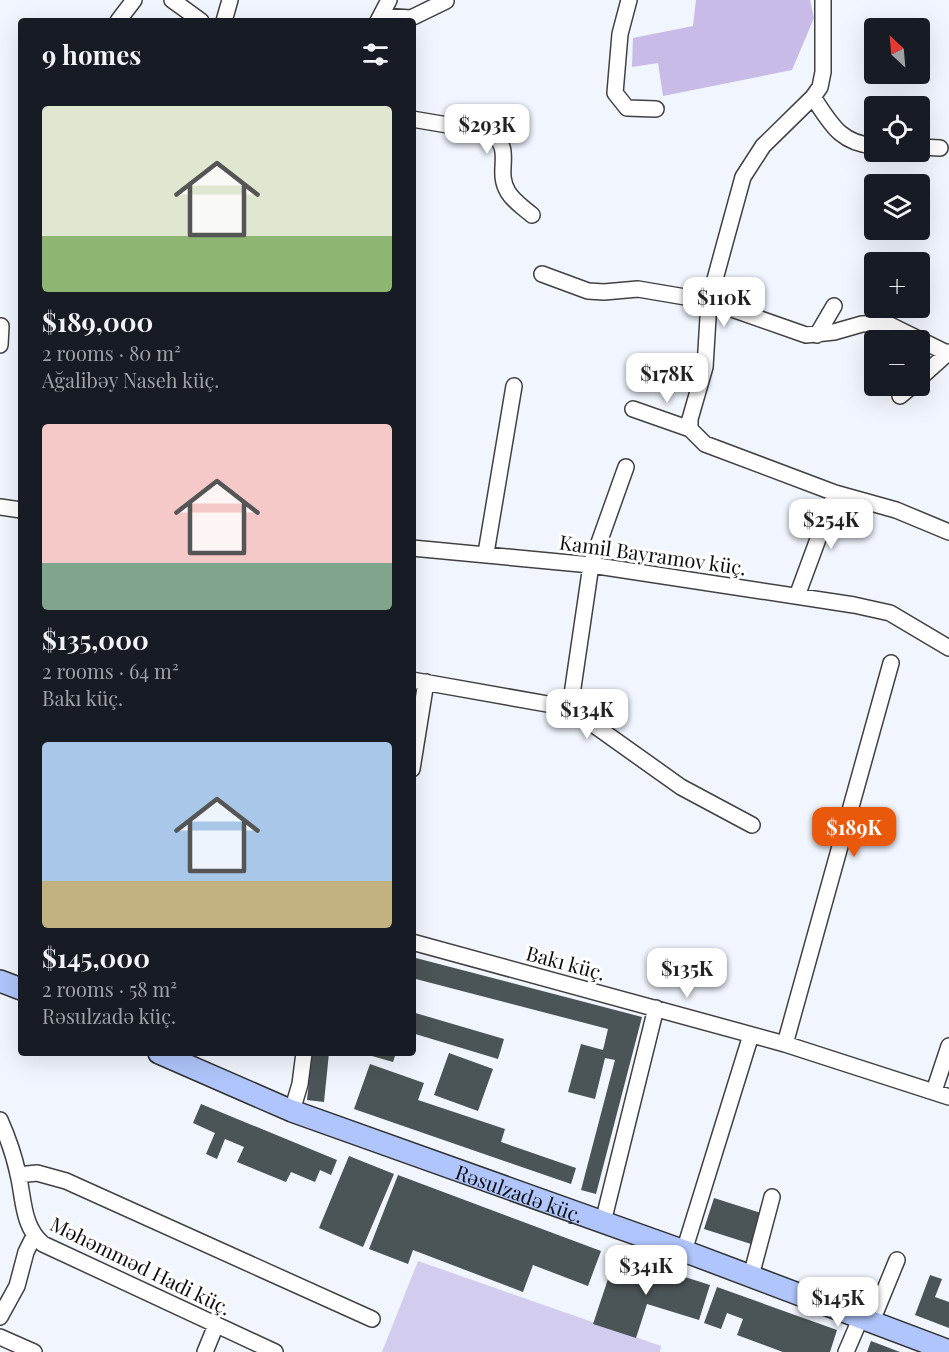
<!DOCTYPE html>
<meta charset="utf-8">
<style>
:root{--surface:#171b24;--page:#242831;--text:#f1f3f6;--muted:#9ea1a6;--accent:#ea580c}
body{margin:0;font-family:"Playfair Display",serif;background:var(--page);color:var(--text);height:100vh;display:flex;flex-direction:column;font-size:22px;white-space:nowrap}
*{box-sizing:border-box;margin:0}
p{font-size:20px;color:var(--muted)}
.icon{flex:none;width:33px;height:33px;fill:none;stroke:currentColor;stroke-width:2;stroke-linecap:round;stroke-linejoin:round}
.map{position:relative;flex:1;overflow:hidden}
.details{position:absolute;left:18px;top:18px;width:398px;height:1038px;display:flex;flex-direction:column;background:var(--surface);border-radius:6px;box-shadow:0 6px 24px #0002}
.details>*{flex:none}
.needle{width:39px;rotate:334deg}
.fabs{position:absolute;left:864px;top:18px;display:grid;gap:12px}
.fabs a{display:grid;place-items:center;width:66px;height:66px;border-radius:6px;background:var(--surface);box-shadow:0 6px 24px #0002;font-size:30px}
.price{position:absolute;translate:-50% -51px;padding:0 14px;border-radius:12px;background:#fff;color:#222;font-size:20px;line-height:39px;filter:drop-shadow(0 2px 3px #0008)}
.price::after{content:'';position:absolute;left:50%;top:36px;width:18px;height:14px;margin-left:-9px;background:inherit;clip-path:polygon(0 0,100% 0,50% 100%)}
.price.on{background:var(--accent);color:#fff}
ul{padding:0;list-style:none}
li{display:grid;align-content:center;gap:12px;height:318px;padding:0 24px}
li span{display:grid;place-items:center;height:186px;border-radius:6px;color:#555}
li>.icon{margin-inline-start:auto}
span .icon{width:108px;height:108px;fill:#fffc;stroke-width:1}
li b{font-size:26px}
h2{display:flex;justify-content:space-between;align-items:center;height:72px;padding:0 24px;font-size:26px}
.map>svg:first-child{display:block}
.grass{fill:#c8bbe7}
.pitch{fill:#d2cdef}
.building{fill:#4b5456}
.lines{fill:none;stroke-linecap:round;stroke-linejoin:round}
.street-casing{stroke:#414141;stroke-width:18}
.secondary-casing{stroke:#303030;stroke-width:24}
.street{stroke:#fff;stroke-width:15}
.secondary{stroke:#afc5fb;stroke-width:21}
.labels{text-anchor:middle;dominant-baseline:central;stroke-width:6;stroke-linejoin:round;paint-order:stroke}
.street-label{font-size:20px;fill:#0e0e0e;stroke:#fff}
</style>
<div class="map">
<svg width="949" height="1352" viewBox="0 0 949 1352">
<rect width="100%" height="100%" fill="#f0f5fe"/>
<path class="grass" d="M696,0H810L814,18L792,70L663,96L658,63L632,67L633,38L693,26Z"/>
<path class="pitch" d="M418,1261L661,1346L660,1352H382Z"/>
<path class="building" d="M412,957L642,1017L596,1194L581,1190L615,1060L605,1058L595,1099L568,1092L581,1044L603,1050L608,1029L412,978Z
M412,1012L504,1039L498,1059L412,1033Z
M312,1053H329L324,1102L307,1100Z
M373,1053H396L393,1062L372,1056Z
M449,1053L493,1069L478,1111L434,1095Z
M370,1064L424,1083L418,1100L505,1129L501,1142L576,1168L571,1184L354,1109Z
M201,1104L337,1160L331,1175L320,1170L315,1182L291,1172L286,1182L237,1162L244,1147L225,1139L217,1159L206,1154L215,1133L193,1123Z
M349,1156L394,1174L363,1247L319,1228Z
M398,1175L601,1251L588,1286L533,1265L523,1292L413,1250L408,1264L369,1249Z
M714,1198L761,1213L751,1244L704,1229Z
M616,1255L710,1285L699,1320L647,1304L636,1338L593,1324Z
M930,1275L942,1279L935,1297L949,1302V1328L915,1315Z
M717,1287L837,1330L830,1352H783L737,1335L743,1319L727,1313L721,1329L704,1323Z
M871,1341L900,1352H867Z"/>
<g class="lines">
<g class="street-casing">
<path id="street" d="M172,0L201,21
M629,0L620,34L615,93L627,108L656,109
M823,0V72L820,87L813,97L763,146L743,177L709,301L705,367L690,419V429L705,444L835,493L896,510L949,532
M381,16L411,18L446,1
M118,21L134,0
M224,21L230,0
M378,21L389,0
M813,97C831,124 840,143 874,146
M412,119L489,132C516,149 494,169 508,192C514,202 524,208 532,215
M920,147L940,148
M542,274L588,291L604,292L638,289L709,301L806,335L834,332L862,324L886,323L949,354
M817,335L834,306
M0,345L1,326
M920,378L949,352
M900,396L912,386
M633,409L690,429
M0,507L21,510
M412,548L591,565L854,605L890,613L949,648
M486,553L514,386
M797,596L835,493
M412,680L570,708L681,787L752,825
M570,708L591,565L626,467
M412,769L426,682
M412,942L785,1044L949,1097
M785,1044L891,663
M934,1091L949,1046
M292,1111L300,1084L304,1053
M0,1120C8,1138 14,1155 18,1174C24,1199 22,1226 43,1244L275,1352
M18,1175L37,1173L66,1181L372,1319
M603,1222L656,1008
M684,1251L751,1035
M751,1276L772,1197
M0,1317L17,1286L26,1252L34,1236
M872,1321L897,1260
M0,1337L34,1352
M205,1352L216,1325
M846,1352L861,1317"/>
</g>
<g class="secondary-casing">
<g id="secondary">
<path d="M0,981L21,989"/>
<path id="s1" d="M159,1053L292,1111L684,1251L949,1351"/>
</g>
</g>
<use href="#street" class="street"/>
<use href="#secondary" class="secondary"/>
</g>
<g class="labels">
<g class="street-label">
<text transform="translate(653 554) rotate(8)">Kamil Bayramov küç.</text>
<text transform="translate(566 962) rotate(15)">Bakı küç.</text>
<text stroke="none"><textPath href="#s1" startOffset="387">Rəsulzadə küç.</textPath></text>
<text transform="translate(141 1265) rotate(26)">Məhəmməd Hadi küç.</text>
</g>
</g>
</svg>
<div class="fabs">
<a><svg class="needle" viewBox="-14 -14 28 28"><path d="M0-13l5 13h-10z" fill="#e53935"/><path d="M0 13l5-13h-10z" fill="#9ea1a6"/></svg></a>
<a><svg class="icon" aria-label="locate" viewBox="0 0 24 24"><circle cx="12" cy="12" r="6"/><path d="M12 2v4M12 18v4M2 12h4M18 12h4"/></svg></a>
<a><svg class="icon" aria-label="layers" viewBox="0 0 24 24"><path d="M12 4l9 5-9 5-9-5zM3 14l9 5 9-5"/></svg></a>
<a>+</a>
<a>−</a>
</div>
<b class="price" style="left:487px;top:155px">$293K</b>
<b class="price" style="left:724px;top:328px">$110K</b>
<b class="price" style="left:667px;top:404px">$178K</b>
<b class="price" style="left:831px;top:550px">$254K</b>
<b class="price" style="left:587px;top:740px">$134K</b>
<b class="price on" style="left:854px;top:858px">$189K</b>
<b class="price" style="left:687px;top:999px">$135K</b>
<b class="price" style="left:646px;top:1296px">$341K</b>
<b class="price" style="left:838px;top:1328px">$145K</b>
<section class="details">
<h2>9 homes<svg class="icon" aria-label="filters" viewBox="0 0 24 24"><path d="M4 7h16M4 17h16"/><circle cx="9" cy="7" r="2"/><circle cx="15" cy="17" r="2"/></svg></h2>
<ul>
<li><span style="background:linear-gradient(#dfe7d0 70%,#8fb573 0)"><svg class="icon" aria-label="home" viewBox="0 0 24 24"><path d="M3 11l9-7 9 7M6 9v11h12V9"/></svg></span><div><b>$189,000</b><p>2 rooms · 80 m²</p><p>Ağalibəy Naseh küç.</p></div></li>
<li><span style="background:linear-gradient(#f6c9c9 75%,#7fa58c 0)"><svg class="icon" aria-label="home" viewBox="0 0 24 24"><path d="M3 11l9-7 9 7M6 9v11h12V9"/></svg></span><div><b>$135,000</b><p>2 rooms · 64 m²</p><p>Bakı küç.</p></div></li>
<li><span style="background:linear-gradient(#a9c7e8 75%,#c2b280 0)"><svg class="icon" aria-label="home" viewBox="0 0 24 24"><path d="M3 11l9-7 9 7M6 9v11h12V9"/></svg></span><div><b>$145,000</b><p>2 rooms · 58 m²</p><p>Rəsulzadə küç.</p></div></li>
</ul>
</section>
</div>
